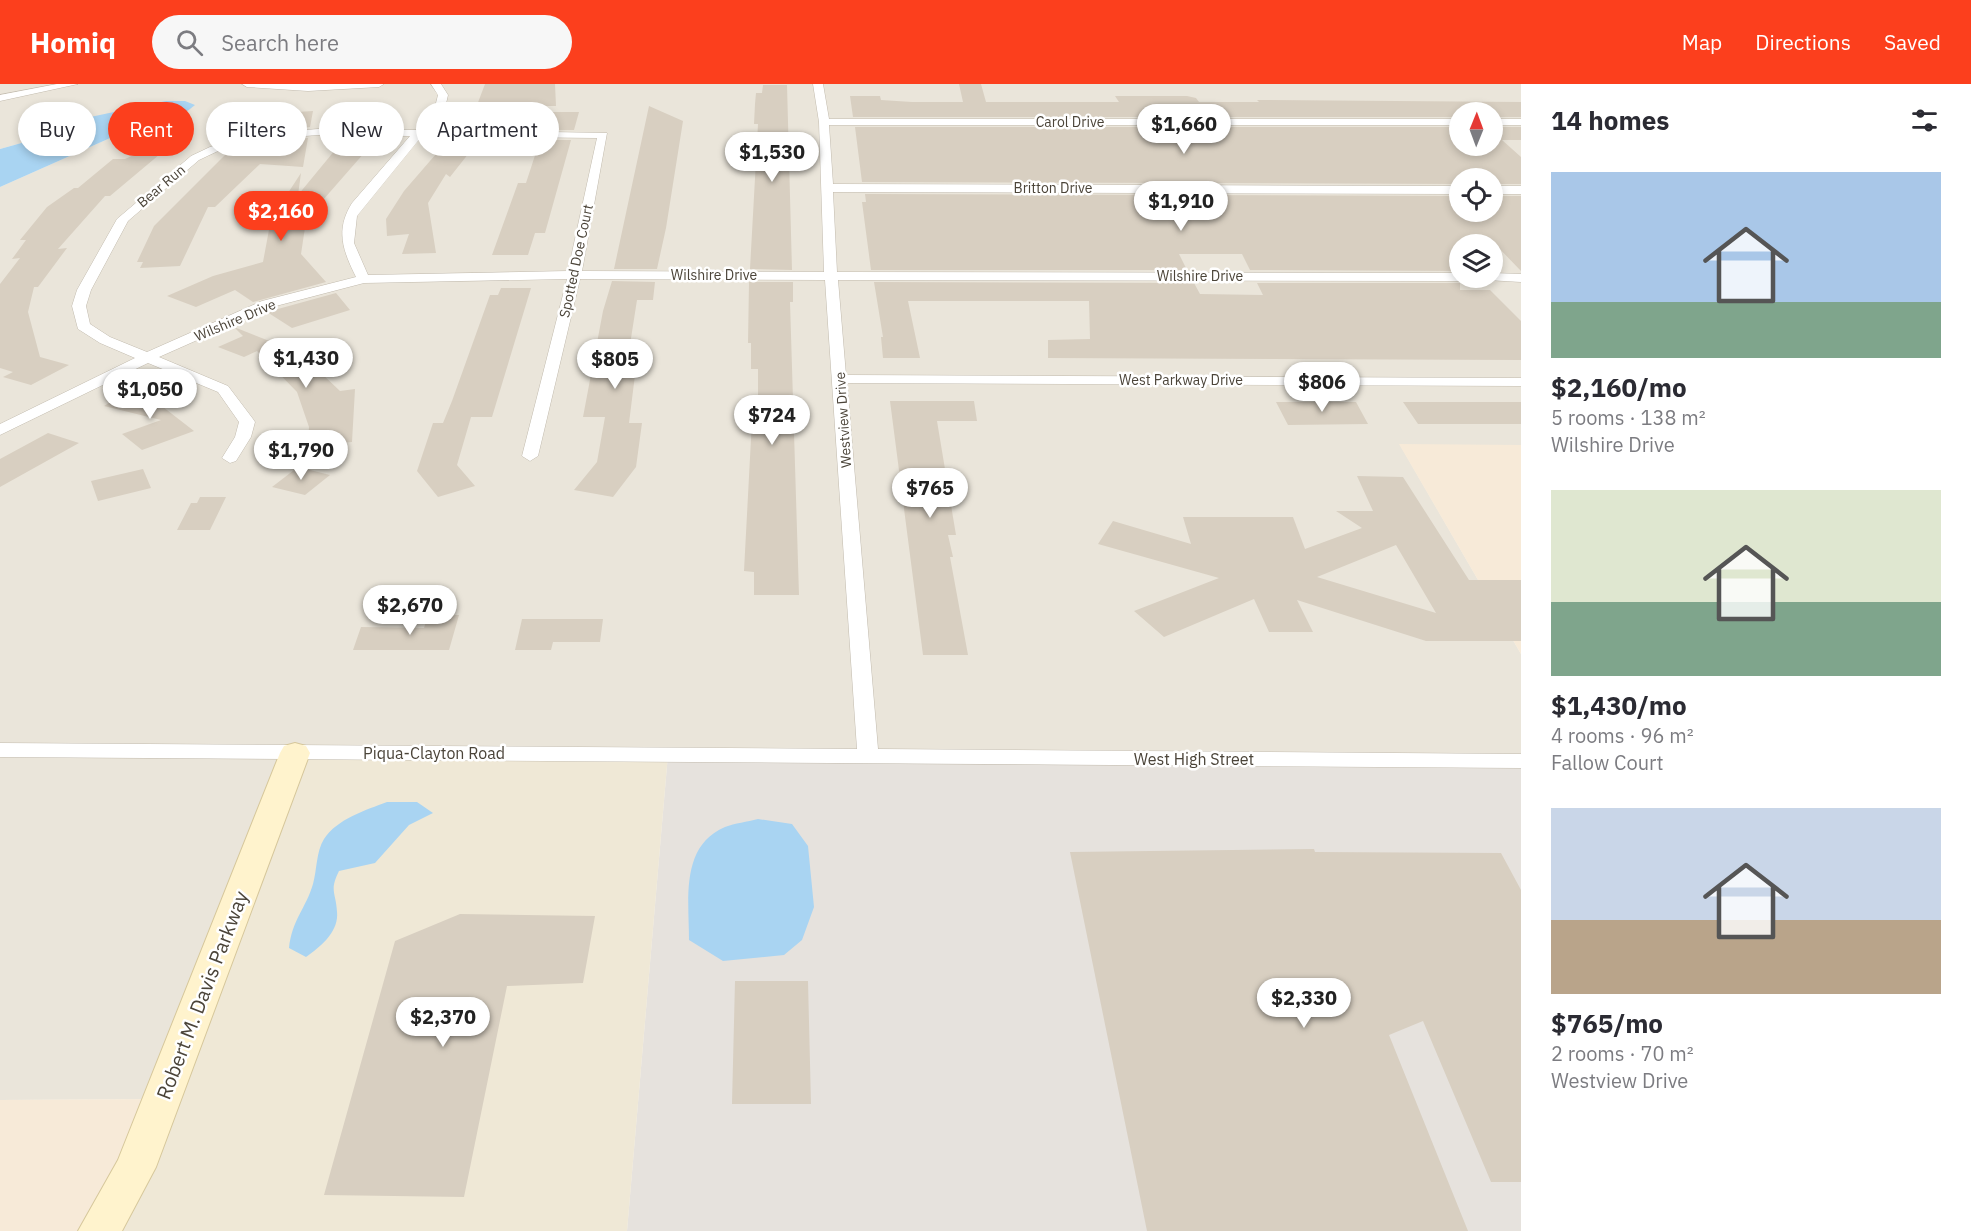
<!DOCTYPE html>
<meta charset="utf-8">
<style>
:root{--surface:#fff;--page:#f7f7f7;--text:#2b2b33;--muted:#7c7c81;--accent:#fc3f1d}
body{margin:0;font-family:"IBM Plex Sans",sans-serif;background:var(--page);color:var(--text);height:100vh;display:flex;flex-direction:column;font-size:22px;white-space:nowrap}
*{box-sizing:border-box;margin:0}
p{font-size:20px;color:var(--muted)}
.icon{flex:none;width:33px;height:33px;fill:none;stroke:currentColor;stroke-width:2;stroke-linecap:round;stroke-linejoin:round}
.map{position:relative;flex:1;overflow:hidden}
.drawer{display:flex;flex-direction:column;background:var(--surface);width:450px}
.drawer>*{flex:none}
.top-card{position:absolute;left:18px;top:18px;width:570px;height:54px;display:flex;gap:12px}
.needle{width:39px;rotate:1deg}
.fabs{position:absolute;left:1449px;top:18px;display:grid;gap:12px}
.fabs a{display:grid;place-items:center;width:54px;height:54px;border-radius:50%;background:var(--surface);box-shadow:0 3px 9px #0003;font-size:30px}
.price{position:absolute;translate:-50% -51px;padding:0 14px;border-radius:21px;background:#fff;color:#222;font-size:20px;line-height:39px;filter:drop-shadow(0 2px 3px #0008)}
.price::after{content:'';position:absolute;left:50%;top:36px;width:18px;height:14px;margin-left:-9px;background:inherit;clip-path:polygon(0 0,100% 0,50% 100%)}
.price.selected{background:var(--accent);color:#fff}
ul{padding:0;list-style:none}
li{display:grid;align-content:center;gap:12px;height:318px;padding:0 30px}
li span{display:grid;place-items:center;height:186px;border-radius:0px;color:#555}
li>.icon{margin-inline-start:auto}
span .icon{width:108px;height:108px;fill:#fffc;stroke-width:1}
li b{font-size:26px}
h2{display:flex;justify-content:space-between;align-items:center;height:72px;padding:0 30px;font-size:26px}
.pill{padding:0 21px;border-radius:27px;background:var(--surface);box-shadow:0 3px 9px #0003;font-size:21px;line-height:54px}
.pill.selected{background:var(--accent);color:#fff}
header{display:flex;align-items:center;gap:36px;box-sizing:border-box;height:84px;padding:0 30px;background:var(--accent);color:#fff}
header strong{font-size:28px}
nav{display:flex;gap:33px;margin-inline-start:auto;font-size:21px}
.search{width:420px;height:54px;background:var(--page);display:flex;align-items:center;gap:15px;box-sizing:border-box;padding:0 21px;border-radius:33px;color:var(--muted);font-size:22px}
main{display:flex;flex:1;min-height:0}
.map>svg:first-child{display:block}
.residential{fill:#eae5da;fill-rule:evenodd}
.commercial{fill:#f7ead8}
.industrial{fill:#e6e2dd}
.education{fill:#efe8d6}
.water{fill:#a9d4f2}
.building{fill:#d8cfc1;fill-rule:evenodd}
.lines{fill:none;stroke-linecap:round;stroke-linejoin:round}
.street-casing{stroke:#c2bbae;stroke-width:1}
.secondary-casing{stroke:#d6c79b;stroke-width:2}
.street{fill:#fff;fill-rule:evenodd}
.secondary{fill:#fff3cd;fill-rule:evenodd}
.labels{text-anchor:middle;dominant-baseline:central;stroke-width:5;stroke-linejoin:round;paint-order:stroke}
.far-street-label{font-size:14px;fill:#4b4439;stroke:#fff}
.street-label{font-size:16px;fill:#4b4439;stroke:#fff}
.near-street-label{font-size:20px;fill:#4b4439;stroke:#fff}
</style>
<header>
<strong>Homiq</strong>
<div class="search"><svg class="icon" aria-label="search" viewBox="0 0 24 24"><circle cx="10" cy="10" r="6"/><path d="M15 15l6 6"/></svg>Search here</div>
<nav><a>Map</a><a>Directions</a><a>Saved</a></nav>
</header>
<main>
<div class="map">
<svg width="1521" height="1147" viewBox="0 0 1521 1147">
<rect width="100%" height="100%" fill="#f6f3ec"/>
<path class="residential" d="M0,0H1521V361H1400L1521,570V677L668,670L162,1015L0,1016V103L126,47L185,29L62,39L25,58L0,65ZM1460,28H1492V62H1460ZM1460,94H1492V128H1460ZM1460,160H1492V194H1460Z"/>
<path class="commercial" d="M1399,360L1521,361V570Z
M162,1015L99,1147H0V1016Z"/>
<path class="industrial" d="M668,670L1521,677V1147H627Z"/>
<path class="education" d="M295,669L668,670L627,1147H99Z"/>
<path class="water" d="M166,17H185L195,21L185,29L126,47L0,103V65L25,58L62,39Z
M387,718H417L433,729L409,741L375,779L339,787C329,807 336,808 337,828C339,848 320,863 306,873L289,864C292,836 306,824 313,800C317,786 316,768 324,755C337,735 366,726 387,718Z
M758,735L792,740L808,762L814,823L802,856L784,871L723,877L689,856C689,816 680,762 725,743C735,739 747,738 758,735Z"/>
<path class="building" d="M485,0H555L556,22H498L496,29H500L488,45L458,44L467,37L470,29H474Z
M959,0H981L986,18H1119L1115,12H1187L1196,14L1199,18H1259L1257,16L1521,18V33H1492V28H1460V33H853L850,12H880L881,16L912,18H963Z
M763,1H787L792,186L750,185L758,40H754L755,20L756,9H762Z
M649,22L683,37L666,144L657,185H614Z
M313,27L310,43L244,51L264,30Z
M549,28H579L574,46H543Z
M855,43H1460V62H1492V43H1521V56H1502L1521,73V100H1492V94H1460V100L862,98Z
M308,54L303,83L260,80L215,123H208L180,182L140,184L143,178H137L154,142L230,66L256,58Z
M168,55L172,60L110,112H105L58,165L67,164L38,203H34L28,228L40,273L69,281L31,301L3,293L13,288L0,284V200L20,174L12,175L26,156H20L47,123L74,104H78L113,75H125Z
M449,55H480L450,93L446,90L428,119L436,169L402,170L409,150L387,152L386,135L404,107Z
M540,56H571L545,149H535L528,171H492L518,99H526Z
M340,60H372L323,116H318L306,137L301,170L326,198L253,218L235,206L196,223L167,212L213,192L263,178L271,135L301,89L298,111Z
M865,110L1460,112V128H1492V112H1521V187L1495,160H1460V187L1250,186L1242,170H1179L1187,186H871L862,118H866Z
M612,197L655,198L653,216H637L629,267H638L629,339H642L636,383L613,413L574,406L597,378L605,333H583L603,227Z
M749,198H793V218H790L799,511H754V488L744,487L752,336H758V285H751V259H748Z
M874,198L1194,199L1200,210L1263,211L1257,199H1460V206H1490L1521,237V276L1048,274V256L1090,255L1089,217H908L920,274H883L881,253H883Z
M501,204H531L492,333H471L457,381L475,402L438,413L417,387L433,339H443L452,317L490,211H498Z
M336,209L350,226L292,244L267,228Z
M234,243L300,269L340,307L355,305L352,358L308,362L309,343L297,308L257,267L244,273L218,263L243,252Z
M129,307L145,309L194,347L142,366L122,350L161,336L104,322Z
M890,317H974L977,337H937L956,451H948L953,473H950L968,571H923Z
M1276,318H1356L1368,340L1288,341Z
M1403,318H1521V340H1418Z
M48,349L79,359L0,403V375Z
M298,383L330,391L305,411L272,403Z
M143,385L151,404L98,417L91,397Z
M1357,392L1403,393L1469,496H1521V557H1426L1297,516L1313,548H1269L1254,515L1164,553L1134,527L1219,494L1098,460L1113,437L1191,460L1183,433H1293L1305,465L1362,444L1336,427H1373ZM1396,461L1436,529L1317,493Z
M200,413H226L210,446H177L191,419H197Z
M428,531H459L449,566H353L361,543L424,544Z
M522,535H603L600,558H553L551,566H515Z
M1314,765L1315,768L1501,769L1521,806V1098H1491L1423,937L1389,951L1468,1147H1147L1070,768Z
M460,830L595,832L583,899L507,902L464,1113L324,1111L395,857Z
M735,897H808L811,1020H732Z"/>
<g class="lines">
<g class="street-casing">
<path id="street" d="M57,0H78L0,17V11Z
M242,0H384L379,3L308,7L247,3Z
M431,0H441L448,11L445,24L427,46L607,49L582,187L824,188L819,38L813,0H823L829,35H1460V41H829L833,100L1460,102V110L833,108L837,188L1460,189V194H1466L1460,197L838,196L846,291L1521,294V302L847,299L878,665L1521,670V684L0,673V659L857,665L825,196L580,195L538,372L530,377L522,372L567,195L364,199L272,223L159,273L228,302L253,335L255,338L251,353L236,377L230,379L222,374L235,353L239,338L218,308L148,279L0,351V340L135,274L100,259L78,245L72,222L77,206L117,135L191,72L210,63L255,50L318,45L416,46L435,23L438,11ZM318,51L410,52L352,119C335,146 343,167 356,193L262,217L147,268L110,253L90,240L86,222L91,206L128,137L199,76L218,67L256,56ZM422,52L597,54L568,187L368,191L354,159L357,132Z
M1492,35H1521V41H1492Z
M1492,102H1521V110H1492Z
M1492,189L1521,190V198L1487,196L1486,194H1492Z"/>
</g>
<g class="secondary-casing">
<path id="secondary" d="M295,659L306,662L310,669L156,1083L122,1147H78L118,1076L280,669L284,662Z"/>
</g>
<use href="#street" class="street"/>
<use href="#secondary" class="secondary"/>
</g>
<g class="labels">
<g class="far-street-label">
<text x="1070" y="38">Carol Drive</text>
<text transform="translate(161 102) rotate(-40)">Bear Run</text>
<text x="1053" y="104">Britton Drive</text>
<text transform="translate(576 177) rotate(-78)">Spotted Doe Court</text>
<text x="714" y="191">Wilshire Drive</text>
<text x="1200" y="192">Wilshire Drive</text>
<text transform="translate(235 236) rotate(-23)">Wilshire Drive</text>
<text x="1181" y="296">West Parkway Drive</text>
<text transform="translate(843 336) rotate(-94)">Westview Drive</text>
</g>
<g class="street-label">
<text x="434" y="669">Piqua-Clayton Road</text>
<text x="1194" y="675">West High Street</text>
</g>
<g class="near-street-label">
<text transform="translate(202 911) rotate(-69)">Robert M. Davis Parkway</text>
</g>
</g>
</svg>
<div class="fabs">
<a><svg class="needle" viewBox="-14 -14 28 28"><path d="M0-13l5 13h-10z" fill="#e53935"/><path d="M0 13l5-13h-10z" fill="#7c7c81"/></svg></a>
<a><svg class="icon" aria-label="locate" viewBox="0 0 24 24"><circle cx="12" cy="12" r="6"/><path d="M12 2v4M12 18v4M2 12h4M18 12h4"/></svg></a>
<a><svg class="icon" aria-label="layers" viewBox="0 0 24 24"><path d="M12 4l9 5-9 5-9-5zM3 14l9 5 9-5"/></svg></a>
</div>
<b class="price" style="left:1184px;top:71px">$1,660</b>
<b class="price" style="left:772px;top:99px">$1,530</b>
<b class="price" style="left:1181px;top:148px">$1,910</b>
<b class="price selected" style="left:281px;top:158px">$2,160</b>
<b class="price" style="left:306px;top:305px">$1,430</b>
<b class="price" style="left:615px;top:306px">$805</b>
<b class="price" style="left:1322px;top:329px">$806</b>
<b class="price" style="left:150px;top:336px">$1,050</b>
<b class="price" style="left:772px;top:362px">$724</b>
<b class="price" style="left:301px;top:397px">$1,790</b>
<b class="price" style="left:930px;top:435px">$765</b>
<b class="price" style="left:410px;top:552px">$2,670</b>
<b class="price" style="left:1304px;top:945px">$2,330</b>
<b class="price" style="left:443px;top:964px">$2,370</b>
<div class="top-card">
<a class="pill">Buy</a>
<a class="pill selected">Rent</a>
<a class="pill">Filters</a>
<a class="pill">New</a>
<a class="pill">Apartment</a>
</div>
</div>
<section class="drawer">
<h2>14 homes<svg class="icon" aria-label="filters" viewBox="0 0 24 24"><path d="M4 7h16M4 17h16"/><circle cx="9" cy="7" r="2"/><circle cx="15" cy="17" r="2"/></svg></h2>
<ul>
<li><span style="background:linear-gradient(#a9c7e8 70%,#7fa58c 0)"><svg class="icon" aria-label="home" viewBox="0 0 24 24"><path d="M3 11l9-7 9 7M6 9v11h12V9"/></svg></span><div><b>$2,160/mo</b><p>5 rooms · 138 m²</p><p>Wilshire Drive</p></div></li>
<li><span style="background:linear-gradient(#dfe7d0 60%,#7fa58c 0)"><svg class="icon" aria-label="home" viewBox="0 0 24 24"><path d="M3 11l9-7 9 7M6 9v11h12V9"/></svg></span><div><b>$1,430/mo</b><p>4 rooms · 96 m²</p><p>Fallow Court</p></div></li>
<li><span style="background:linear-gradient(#c9d6e8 60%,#b9a48a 0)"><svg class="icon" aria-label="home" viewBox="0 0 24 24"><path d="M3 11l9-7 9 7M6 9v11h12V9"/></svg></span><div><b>$765/mo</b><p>2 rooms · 70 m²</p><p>Westview Drive</p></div></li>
</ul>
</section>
</main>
